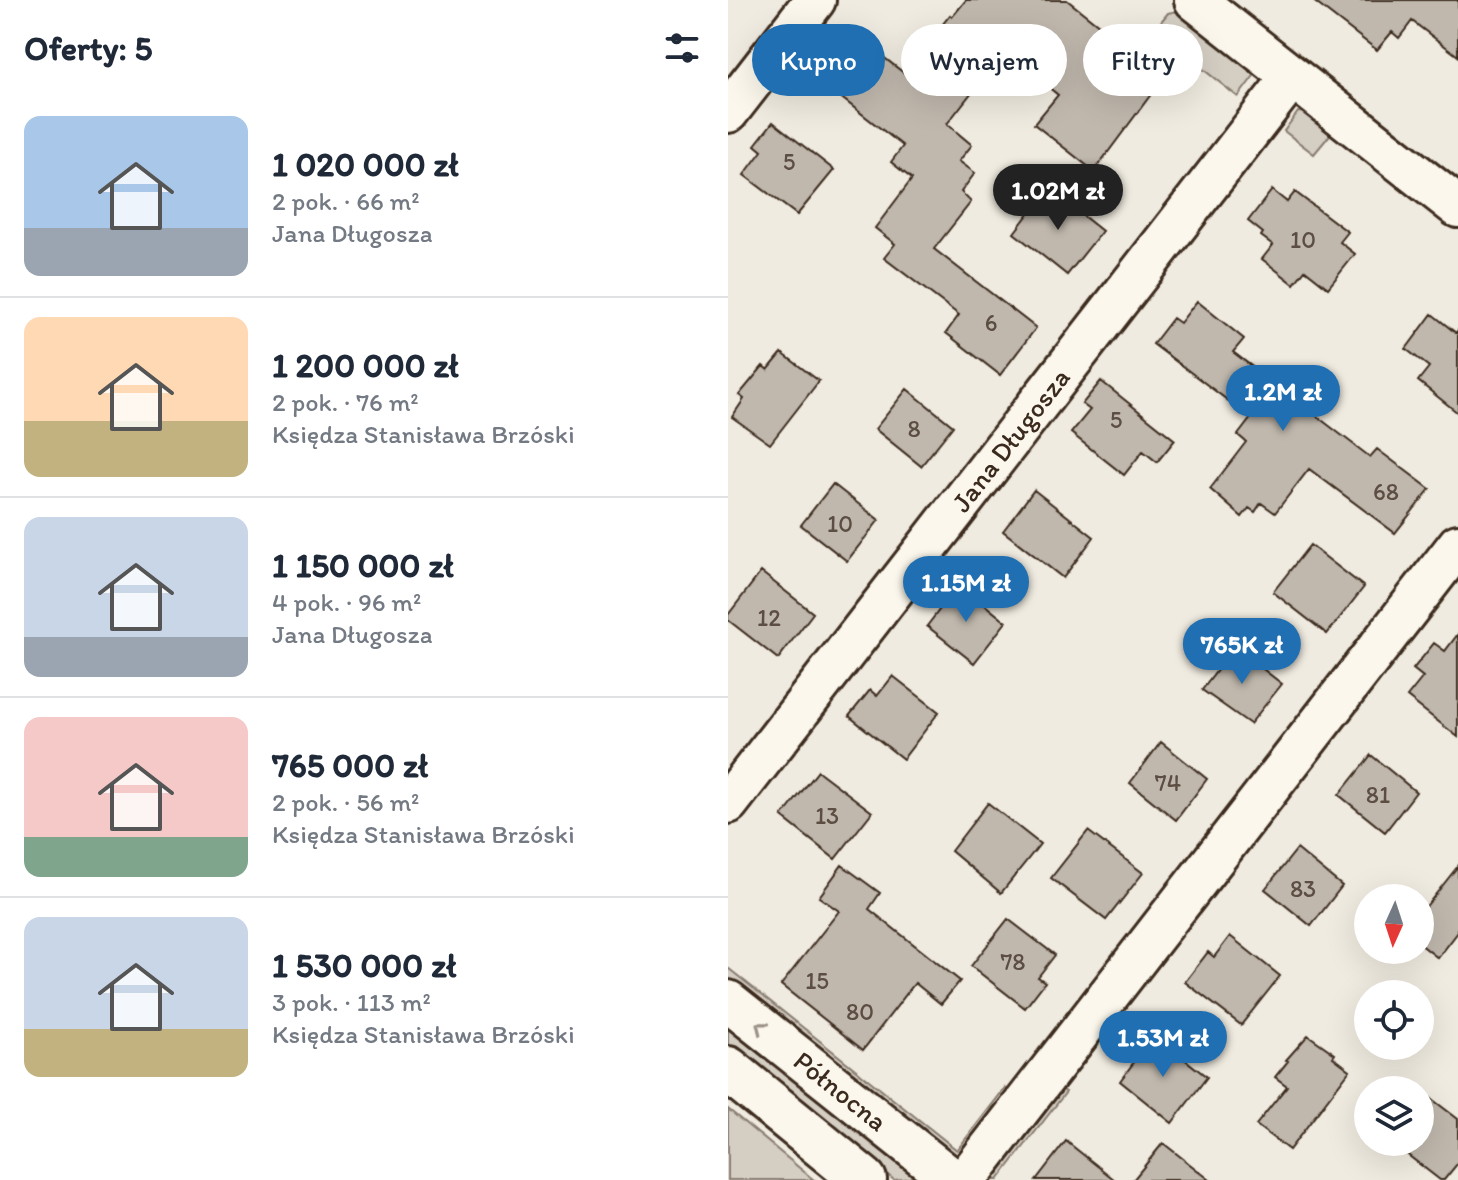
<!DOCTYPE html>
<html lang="pl">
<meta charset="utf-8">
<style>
:root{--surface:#fff;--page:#f6f6f7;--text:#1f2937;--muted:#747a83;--line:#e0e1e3;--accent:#1f6fb2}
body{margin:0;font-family:Itim,sans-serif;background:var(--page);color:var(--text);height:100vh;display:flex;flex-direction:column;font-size:30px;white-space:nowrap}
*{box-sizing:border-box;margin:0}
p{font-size:26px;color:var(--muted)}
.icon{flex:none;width:44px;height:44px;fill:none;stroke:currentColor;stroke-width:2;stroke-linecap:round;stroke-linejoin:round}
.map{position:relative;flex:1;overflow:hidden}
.details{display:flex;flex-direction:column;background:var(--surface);width:728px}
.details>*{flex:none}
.banner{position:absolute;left:24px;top:24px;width:586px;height:72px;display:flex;gap:16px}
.needle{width:52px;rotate:183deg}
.buttons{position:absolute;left:626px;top:884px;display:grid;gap:16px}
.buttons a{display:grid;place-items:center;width:80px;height:80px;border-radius:50%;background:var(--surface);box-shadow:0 8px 32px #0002;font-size:40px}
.price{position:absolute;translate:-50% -68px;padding:0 18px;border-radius:28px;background:var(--accent);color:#fff;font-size:26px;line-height:52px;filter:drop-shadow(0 2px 4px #0008)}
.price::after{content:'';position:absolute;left:50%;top:48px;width:24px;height:18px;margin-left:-12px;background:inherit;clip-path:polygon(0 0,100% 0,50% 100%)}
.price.selected{background:#222;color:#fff}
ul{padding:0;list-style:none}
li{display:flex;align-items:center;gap:24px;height:200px;padding:0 24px}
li+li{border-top:2px solid var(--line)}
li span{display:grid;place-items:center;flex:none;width:224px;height:160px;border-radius:16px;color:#555}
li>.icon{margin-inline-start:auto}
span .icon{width:96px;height:96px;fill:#fffc;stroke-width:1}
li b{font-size:34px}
h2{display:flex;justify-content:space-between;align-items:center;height:96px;padding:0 24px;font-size:34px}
.pill{padding:0 28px;border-radius:36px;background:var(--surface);box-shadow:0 8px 32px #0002;font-size:28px;line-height:72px}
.pill.selected{background:var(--accent);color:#fff}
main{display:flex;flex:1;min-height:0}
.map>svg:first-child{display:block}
.green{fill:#d5cec3;stroke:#887c70;stroke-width:2}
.building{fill:#c0b8ad;stroke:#3b2a1e;stroke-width:2}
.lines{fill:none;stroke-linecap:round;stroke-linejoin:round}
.minor-casing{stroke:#3b2a1e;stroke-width:46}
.secondary-casing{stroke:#3b2a1e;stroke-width:50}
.minor{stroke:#fbf7ec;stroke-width:40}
.secondary{stroke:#fbf7ec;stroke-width:44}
.oneway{stroke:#9b9085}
.labels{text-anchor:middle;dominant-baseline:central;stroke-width:8;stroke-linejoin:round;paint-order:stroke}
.number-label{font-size:24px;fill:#5c4e42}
.street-label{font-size:28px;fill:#3b2a1e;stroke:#fbf7ec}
</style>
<main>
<section class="details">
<h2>Oferty: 5<svg class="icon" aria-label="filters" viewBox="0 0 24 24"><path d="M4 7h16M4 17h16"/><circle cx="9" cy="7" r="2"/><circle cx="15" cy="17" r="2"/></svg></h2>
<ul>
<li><span style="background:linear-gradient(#a9c7e8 70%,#9aa5b1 0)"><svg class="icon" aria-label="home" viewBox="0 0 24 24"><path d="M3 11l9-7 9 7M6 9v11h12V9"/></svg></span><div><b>1 020 000 zł</b><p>2 pok. · 66 m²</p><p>Jana Długosza</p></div></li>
<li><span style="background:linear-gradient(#ffd9b3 65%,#c2b280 0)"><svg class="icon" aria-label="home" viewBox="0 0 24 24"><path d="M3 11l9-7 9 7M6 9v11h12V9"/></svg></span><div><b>1 200 000 zł</b><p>2 pok. · 76 m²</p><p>Księdza Stanisława Brzóski</p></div></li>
<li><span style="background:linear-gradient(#c9d6e8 75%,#9aa5b1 0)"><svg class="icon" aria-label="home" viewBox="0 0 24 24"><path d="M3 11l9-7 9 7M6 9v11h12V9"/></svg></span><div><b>1 150 000 zł</b><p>4 pok. · 96 m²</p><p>Jana Długosza</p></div></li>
<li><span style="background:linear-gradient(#f6c9c9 75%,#7fa58c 0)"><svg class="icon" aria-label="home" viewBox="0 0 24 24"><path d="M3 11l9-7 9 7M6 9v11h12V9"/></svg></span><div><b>765 000 zł</b><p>2 pok. · 56 m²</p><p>Księdza Stanisława Brzóski</p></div></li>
<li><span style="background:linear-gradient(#c9d6e8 70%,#c2b280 0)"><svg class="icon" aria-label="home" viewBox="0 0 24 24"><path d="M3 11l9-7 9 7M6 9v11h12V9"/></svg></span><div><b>1 530 000 zł</b><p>3 pok. · 113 m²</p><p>Księdza Stanisława Brzóski</p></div></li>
</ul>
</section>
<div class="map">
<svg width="730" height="1180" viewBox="0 0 730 1180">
<rect width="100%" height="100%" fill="#f0ebe0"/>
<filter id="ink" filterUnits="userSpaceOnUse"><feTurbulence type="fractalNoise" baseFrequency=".0125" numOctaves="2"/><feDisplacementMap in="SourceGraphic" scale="16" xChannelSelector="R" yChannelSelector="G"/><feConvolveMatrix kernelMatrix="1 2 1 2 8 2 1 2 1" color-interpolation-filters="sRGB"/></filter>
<g filter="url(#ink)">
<path class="green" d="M449,11L528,73L510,97L426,30L440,13Z
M570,112L578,113L602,130L601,136L586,154L556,131Z
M0,968L229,1150L277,1088L283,1093L231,1156L224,1157L0,980Z
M0,1018L185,1171L183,1178L166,1180L0,1047Z
M332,1088L338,1092L270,1180H263L264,1175Z
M0,1109L86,1180H0Z"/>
<path class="building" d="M238,0H339L415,60L402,76L424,93L366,171L306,124L330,95L276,51L219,124L244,145L231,161L247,173L233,192L243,202L206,249L308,328L272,375L218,333L231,315L156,258L167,244L147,228L184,179L163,162L175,146L97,85L132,39L176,73L222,15L224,17Z
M584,0H730V56L684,21L671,38L664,32L649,50Z
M45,122L106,170L69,215L16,175L34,151L27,145Z
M320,188L374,231L339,275L286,233Z
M544,190L559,202L567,192L620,232L612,242L627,254L600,288L577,270L566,284L534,259L545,245L533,236L535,233L520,221Z
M469,301L516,339L505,352L642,457L649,449L702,489L667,533L581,469L547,513L533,503L527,512L521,508L514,517L482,489L518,442L510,435L523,418L425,344L445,318L452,323Z
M704,314L728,333L730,330V413L690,381L701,367L678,349Z
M54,353L91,381L42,444L4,417L16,399L11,395L35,366L40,370Z
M373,381L447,440L429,462L415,451L396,475L343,433L362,410L354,404Z
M179,389L225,426L193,466L147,429Z
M105,484L151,520L119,561L73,525Z
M306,490L366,537L335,578L275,531Z
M582,545L636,587L599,634L545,592Z
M33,572L85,613L50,659L0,620V615Z
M231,584L278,622L246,663L199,626Z
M730,634V737L679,697L695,677L685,669L706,643L717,651Z
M507,647L554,684L522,724L474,690Z
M165,676L211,712L175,759L121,716L142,690L149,696Z
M433,742L479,779L448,820L402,783Z
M643,755L688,792L657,832L611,795Z
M90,771L144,812L107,859L54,817Z
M260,803L312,844L273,893L223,851Z
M360,831L415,873L378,920L323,878Z
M569,849L614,886L583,926L537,889Z
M114,865L152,893L141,909L232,981L213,1004L187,983L135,1050L53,985L111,911L91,897Z
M730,866V932L710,958L692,944V914Z
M280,919L327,955L310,977L317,982L297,1008L243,966Z
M502,936L552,976L513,1025L457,982L480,952L486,957Z
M426,1035L479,1077L444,1123L392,1081Z
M580,1035L607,1054L605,1057L622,1070L561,1150L528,1125L559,1086L547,1077L560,1061L558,1060Z
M692,1090L730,1119V1163L716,1180H712L663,1142H692Z
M338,1141L387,1180H308Z
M435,1143L482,1180H405Z"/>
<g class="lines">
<g class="minor-casing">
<g id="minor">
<path d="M467,0L730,207"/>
<path d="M0,112L87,0"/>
<path id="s1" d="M0,803L564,77"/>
<path id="s2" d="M0,1001L225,1180"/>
<path d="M237,1180L730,545"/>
</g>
</g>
<g class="secondary-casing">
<path id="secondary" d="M0,1069L136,1180"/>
</g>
<use href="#minor" class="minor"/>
<use href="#secondary" class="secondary"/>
</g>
<defs><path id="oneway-chevron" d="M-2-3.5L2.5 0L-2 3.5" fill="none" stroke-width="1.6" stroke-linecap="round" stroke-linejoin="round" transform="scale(2)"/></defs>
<use class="oneway" href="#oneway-chevron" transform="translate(33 1027) rotate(-142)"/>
</g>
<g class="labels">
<g class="number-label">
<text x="61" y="161">5</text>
<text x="575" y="239">10</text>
<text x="263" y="322">6</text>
<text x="388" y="419">5</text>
<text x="186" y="428">8</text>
<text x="658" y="491">68</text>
<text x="112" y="523">10</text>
<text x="41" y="617">12</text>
<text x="440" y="782">74</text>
<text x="650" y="794">81</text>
<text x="99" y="815">13</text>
<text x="575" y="888">83</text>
<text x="285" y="961">78</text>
<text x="89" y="980">15</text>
<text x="132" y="1011">80</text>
</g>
<g class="street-label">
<text stroke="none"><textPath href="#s1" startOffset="460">Jana Długosza</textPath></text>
<text stroke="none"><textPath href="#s2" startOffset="144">Północna</textPath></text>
</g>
</g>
</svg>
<div class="buttons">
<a><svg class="needle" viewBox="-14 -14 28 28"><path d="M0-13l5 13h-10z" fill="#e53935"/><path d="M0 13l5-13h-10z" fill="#747a83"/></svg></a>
<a><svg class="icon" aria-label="locate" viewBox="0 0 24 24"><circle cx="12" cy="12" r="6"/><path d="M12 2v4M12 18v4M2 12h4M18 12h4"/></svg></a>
<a><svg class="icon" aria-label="layers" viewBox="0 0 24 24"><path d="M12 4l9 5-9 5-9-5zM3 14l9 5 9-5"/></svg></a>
</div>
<b class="price selected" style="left:330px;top:232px">1.02M zł</b>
<b class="price" style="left:555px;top:433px">1.2M zł</b>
<b class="price" style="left:238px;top:624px">1.15M zł</b>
<b class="price" style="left:514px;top:686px">765K zł</b>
<b class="price" style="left:435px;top:1079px">1.53M zł</b>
<div class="banner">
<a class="pill selected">Kupno</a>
<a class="pill">Wynajem</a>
<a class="pill">Filtry</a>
</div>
</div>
</main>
